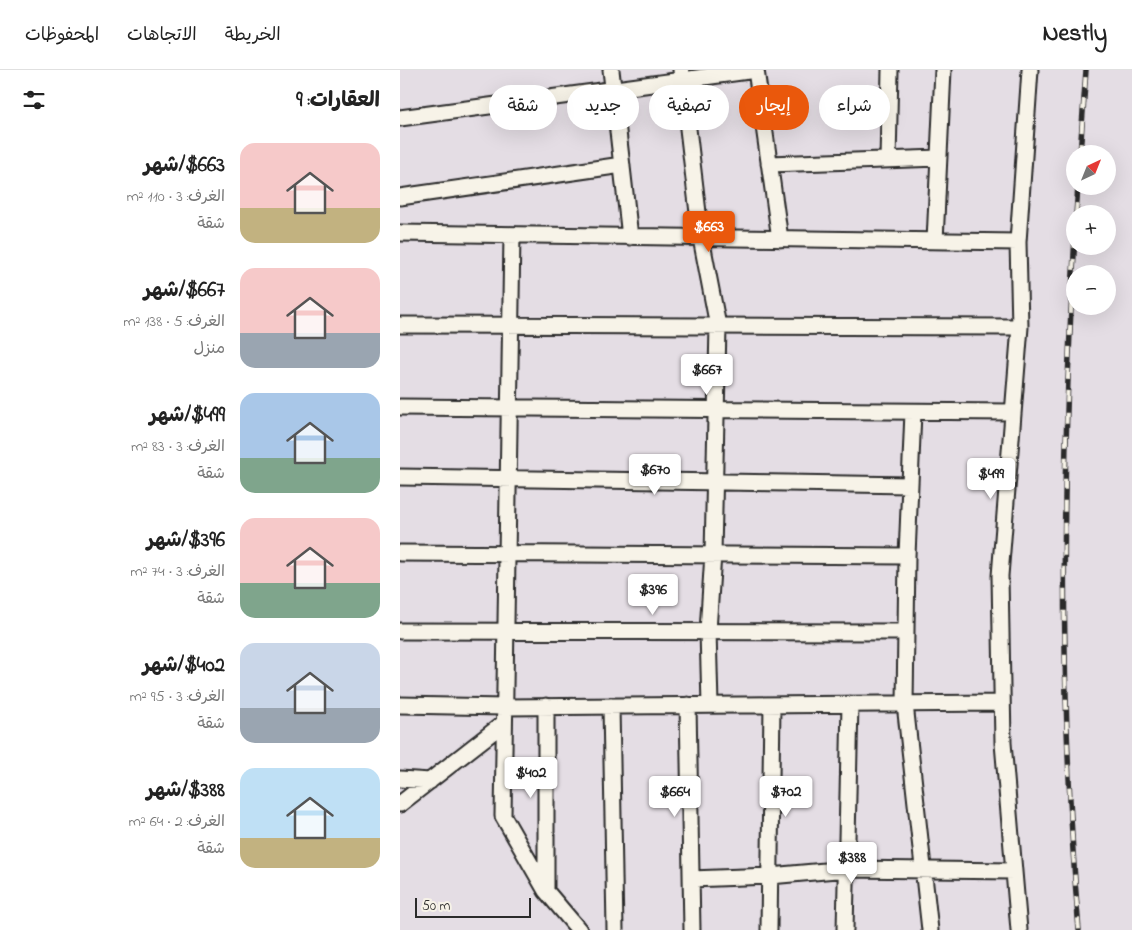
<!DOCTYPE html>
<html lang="ar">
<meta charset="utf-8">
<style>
:root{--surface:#fff;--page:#f6f6f6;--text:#222;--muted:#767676;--line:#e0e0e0;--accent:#ea580c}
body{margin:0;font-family:"Indie Flower","Playpen Sans Arabic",sans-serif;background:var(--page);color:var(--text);direction:rtl;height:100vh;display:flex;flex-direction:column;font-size:19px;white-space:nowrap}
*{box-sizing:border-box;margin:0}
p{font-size:16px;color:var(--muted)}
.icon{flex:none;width:28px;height:28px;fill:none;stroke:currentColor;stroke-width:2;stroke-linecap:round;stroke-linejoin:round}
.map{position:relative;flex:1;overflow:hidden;direction:ltr}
.details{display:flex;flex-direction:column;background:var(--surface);width:400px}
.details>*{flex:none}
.guide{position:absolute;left:15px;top:15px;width:475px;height:45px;direction:rtl;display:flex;gap:10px}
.needle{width:32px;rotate:43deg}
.fabs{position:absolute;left:666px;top:75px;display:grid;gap:10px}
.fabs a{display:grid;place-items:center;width:50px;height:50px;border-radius:50%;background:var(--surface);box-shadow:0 5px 20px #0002;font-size:25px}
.scale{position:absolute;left:15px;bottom:12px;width:116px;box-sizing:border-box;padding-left:5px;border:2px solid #2b2b2b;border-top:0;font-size:14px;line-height:18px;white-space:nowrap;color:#2b2b2b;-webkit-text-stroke:4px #f7f3e8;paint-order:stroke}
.price{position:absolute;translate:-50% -42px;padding:0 11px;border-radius:5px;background:#fff;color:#222;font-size:16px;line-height:32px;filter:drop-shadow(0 1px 2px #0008)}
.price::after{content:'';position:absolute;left:50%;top:30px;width:15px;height:11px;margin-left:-8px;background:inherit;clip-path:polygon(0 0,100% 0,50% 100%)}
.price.active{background:var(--accent);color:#fff}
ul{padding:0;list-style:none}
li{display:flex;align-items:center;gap:15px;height:125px;padding:0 20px}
li span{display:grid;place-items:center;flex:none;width:140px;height:100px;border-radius:15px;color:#555}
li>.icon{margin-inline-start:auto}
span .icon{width:60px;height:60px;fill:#fffc;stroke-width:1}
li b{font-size:21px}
h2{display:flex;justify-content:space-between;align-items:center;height:60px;padding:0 20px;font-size:21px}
.pill{padding:0 18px;border-radius:22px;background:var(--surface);box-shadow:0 5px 20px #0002;font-size:18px;line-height:45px}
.pill.active{background:var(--accent);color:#fff}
header{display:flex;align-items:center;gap:30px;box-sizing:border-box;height:70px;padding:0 25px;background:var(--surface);border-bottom:1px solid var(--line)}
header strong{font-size:24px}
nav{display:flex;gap:28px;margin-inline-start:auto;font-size:18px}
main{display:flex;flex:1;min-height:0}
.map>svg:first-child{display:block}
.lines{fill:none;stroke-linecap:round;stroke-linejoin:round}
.street-casing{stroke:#2b2b2b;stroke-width:19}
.street{stroke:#f7f3e8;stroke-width:15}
.rail-casing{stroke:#2b2b2b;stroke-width:5.5}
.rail{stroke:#f7f3e8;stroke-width:4;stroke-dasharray:11;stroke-linecap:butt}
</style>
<header>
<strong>Nestly</strong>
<nav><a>الخريطة</a><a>الاتجاهات</a><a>المحفوظات</a></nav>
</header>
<main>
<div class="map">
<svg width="732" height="860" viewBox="0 0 732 860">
<rect width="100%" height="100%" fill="#e4dde4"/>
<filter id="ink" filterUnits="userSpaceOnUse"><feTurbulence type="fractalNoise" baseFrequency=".02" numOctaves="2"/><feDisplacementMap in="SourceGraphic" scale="10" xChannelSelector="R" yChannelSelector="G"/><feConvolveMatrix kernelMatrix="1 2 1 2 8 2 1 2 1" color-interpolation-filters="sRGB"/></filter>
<g filter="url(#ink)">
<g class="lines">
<g class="street-casing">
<path id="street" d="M211,0L230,167
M281,0L301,168L318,256L313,484L308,561L310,635
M0,48L356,0L380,169
M488,90L490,0
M369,94L539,88
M0,127L222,95
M0,163L618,172
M112,165L103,746L146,821L179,860
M535,171L543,0
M0,255L620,257
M0,337L613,342
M513,342L507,486L505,634L530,860
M0,407L510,415
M0,483L507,486
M0,561L506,562
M0,635L104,637L602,633
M288,635L292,860
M211,636L215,860
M0,709L30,711
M0,734L104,653
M291,809L370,806L447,799L614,801
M146,820V636
M369,860L372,635
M445,860L450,634
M619,860L603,673L600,506L620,257L618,172L630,0"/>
</g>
<use href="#street" class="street"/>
<g class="rail-casing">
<path id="rail" d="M680,84L686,0
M676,144L678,116
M675,167C661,397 659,630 679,860"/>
</g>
<use href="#rail" class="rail"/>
</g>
</g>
</svg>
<div class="fabs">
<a><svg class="needle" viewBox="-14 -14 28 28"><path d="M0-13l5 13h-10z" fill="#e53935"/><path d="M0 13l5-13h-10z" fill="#767676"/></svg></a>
<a>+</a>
<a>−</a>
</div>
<div class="scale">50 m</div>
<b class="price active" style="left:309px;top:183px">$663</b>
<b class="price" style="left:307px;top:326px">$667</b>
<b class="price" style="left:255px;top:426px">$670</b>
<b class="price" style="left:591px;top:430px">$499</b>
<b class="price" style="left:253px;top:546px">$396</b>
<b class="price" style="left:131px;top:729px">$402</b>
<b class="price" style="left:275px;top:748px">$664</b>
<b class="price" style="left:386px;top:748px">$702</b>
<b class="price" style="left:452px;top:814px">$388</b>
<div class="guide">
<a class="pill">شراء</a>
<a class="pill active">إيجار</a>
<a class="pill">تصفية</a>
<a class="pill">جديد</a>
<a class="pill">شقة</a>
</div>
</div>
<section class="details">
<h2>العقارات: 9<svg class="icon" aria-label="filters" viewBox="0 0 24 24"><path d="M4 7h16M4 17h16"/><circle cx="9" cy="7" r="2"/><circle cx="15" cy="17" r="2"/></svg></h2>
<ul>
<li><span style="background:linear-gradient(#f6c9c9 65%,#c2b280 0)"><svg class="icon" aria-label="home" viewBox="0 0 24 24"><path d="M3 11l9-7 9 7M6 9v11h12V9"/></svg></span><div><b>$663/شهر</b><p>الغرف: 3 · 110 m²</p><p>شقة</p></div></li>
<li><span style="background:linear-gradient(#f6c9c9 65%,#9aa5b1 0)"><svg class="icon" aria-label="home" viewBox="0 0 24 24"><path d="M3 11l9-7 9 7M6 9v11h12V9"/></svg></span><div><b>$667/شهر</b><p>الغرف: 5 · 138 m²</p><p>منزل</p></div></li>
<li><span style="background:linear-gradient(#a9c7e8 65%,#7fa58c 0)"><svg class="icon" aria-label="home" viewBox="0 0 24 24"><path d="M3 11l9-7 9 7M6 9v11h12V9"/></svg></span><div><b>$499/شهر</b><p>الغرف: 3 · 83 m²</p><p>شقة</p></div></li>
<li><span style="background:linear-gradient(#f6c9c9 65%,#7fa58c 0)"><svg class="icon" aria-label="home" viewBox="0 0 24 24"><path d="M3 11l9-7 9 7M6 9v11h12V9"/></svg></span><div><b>$396/شهر</b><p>الغرف: 3 · 74 m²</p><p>شقة</p></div></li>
<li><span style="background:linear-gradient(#c9d6e8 65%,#9aa5b1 0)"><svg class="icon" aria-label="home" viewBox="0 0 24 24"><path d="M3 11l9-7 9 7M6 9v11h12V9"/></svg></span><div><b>$402/شهر</b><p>الغرف: 3 · 95 m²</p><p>شقة</p></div></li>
<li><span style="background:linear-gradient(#bfe0f5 70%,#c2b280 0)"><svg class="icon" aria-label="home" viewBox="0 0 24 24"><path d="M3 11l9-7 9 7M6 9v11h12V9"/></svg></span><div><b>$388/شهر</b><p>الغرف: 2 · 64 m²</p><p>شقة</p></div></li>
</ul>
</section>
</main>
